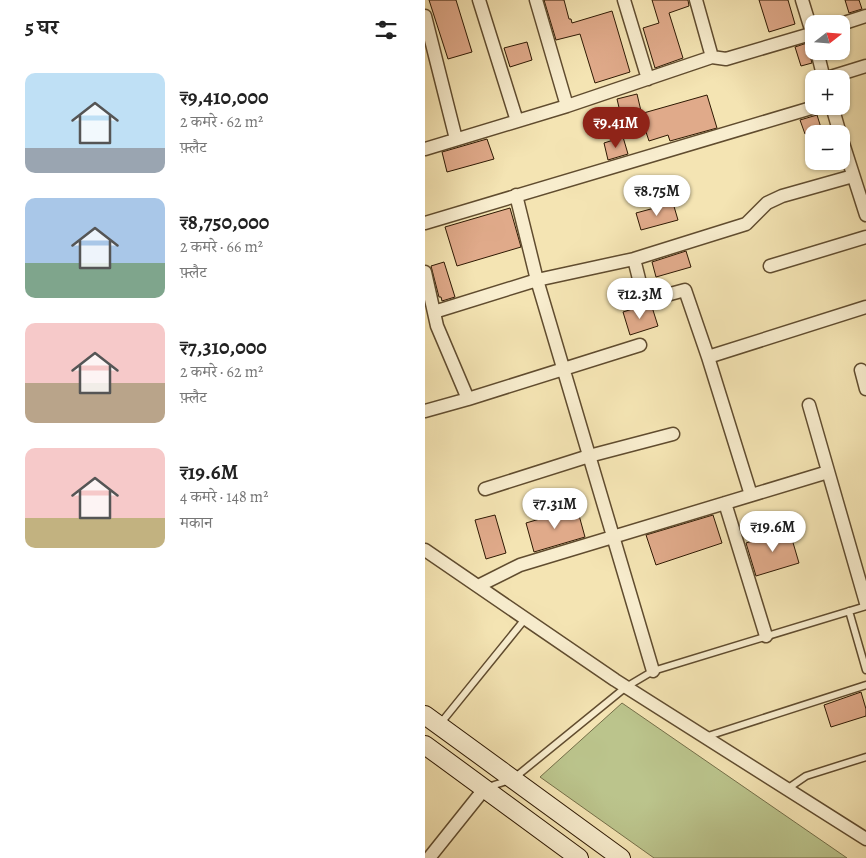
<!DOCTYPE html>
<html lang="hi">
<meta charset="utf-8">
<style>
:root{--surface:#fff;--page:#f6f6f6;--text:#222;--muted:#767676;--accent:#8f2418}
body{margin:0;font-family:Alegreya,"Noto Serif Devanagari",serif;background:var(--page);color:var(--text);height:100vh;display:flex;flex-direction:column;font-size:19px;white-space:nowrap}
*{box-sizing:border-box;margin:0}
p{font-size:16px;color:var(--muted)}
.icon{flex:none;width:28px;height:28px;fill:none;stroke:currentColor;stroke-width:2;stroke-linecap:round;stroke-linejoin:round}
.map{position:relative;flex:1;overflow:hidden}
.side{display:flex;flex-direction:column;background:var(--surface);width:425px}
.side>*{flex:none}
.needle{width:32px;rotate:73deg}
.tools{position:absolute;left:380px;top:15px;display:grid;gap:10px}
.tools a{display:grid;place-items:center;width:45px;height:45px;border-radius:10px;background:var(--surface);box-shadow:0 1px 4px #0004;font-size:25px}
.price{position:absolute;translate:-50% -42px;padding:0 11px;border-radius:18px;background:#fff;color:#222;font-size:16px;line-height:32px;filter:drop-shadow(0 1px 2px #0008)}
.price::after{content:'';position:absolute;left:50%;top:30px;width:15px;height:11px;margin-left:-8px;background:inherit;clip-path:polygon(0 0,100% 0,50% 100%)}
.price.selected{background:var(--accent);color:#fff}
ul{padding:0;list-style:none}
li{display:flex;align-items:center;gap:15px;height:125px;padding:0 25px}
li span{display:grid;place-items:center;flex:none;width:140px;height:100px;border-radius:10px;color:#555}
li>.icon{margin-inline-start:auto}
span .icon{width:60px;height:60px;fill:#fffc;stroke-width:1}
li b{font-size:21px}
h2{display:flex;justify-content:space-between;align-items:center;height:60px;padding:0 25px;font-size:21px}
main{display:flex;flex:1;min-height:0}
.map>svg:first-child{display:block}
.green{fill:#bbc48c;stroke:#746e48}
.building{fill:#e0aa8a;stroke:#2e1903}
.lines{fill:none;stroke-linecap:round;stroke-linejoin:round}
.lane-casing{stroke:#604c2f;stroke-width:9}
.street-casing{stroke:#604c2f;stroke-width:15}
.secondary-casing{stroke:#2e1903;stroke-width:20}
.lane{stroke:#f8edce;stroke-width:6}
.street{stroke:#f8edce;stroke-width:12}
.secondary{stroke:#f8edce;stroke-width:18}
</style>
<main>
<section class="side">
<h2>5 घर<svg class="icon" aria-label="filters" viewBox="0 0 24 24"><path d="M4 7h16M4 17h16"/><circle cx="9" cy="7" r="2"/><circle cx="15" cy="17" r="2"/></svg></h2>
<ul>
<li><span style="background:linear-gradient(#bfe0f5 75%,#9aa5b1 0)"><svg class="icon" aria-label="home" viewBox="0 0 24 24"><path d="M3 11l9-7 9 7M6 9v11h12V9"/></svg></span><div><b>₹9,410,000</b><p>2 कमरे · 62 m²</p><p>फ़्लैट</p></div></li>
<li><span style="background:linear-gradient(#a9c7e8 65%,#7fa58c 0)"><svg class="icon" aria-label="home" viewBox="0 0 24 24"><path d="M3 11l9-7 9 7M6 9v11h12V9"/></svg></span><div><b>₹8,750,000</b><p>2 कमरे · 66 m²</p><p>फ़्लैट</p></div></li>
<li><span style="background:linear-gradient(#f6c9c9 60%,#b9a48a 0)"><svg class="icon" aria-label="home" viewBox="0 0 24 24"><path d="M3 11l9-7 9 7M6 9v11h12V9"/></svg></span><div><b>₹7,310,000</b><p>2 कमरे · 62 m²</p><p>फ़्लैट</p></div></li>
<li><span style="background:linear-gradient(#f6c9c9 70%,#c2b280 0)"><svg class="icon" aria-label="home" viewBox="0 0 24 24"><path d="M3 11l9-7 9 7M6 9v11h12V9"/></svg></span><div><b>₹19.6M</b><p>4 कमरे · 148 m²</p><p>मकान</p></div></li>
</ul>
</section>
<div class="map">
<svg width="441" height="858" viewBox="0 0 441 858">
<rect width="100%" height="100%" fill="#f4e4b3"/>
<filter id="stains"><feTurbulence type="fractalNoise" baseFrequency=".004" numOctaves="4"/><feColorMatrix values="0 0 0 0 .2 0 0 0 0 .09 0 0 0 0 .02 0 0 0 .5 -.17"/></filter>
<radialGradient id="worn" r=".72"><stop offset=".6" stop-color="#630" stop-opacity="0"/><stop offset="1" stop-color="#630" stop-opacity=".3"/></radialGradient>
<path class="green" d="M197,703L422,858H229L115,777Z"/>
<path class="building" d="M4,0H31L47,52L23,59Z
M119,0H139L144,19H146L147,23L187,11L205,72L170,83L155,34L131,40Z
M227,0H263L264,6L244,13L258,58L230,68L218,28L234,23Z
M334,0H363L370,24L344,32Z
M420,0H434L437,9L424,13Z
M102,42L107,60L85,67L79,48Z
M382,43L385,47L384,52L387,63L376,66L370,47Z
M212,94L216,111L196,116L192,99Z
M282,95L292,128L245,141L243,135L224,141L215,114Z
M392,115L398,134H380L375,120Z
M198,137L203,154L183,160L179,143Z
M62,139L69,159L22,172L17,152Z
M248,203L253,220L216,230L211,213Z
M85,208L96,247L32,266L20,227Z
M261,251L266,267L231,277L227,262Z
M19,262L30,297L17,301L16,297H14L6,266Z
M217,306L222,308L227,307L233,326L205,335L198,312Z
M152,508L160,537L109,552L101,523Z
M70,515L81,553L61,559L50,520Z
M288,515L297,543L231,565L221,535Z
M364,529L374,563L331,576L321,543Z
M436,692L441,709V716L406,727L399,705Z"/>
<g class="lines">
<g class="lane-casing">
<path id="lane" d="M424,611L441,670
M15,724L100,619
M280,737L441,685
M63,787L88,779L201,687L228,671L441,606
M362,789L381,776L441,757"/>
</g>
<g class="street-casing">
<path id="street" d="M54,0L92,121
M111,0L142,106
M199,0L223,79
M271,0L287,57
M377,0L389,39
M0,16L31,139
M416,24L441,16
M392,51L399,79
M399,79L441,66
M407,106L415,134
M416,137L441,215
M0,149L142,106L287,57L301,59L389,33
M91,195L112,280L228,671
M0,223L393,106
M209,259L216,287L223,300L260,290L283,357L326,495
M345,266L441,237
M0,272L12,326L43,399L0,411
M9,312L112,280L209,259L321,224L342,203L357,196L428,176
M283,357L441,307
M436,370L441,389
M43,399L215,345
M384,405L441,603
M60,489L164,456L248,434
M300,503L341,636
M0,550L190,680L441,839
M53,586L95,565L403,472
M4,858L60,788"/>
</g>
<g class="secondary-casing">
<path id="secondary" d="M0,715L196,858
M0,745L154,858"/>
</g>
<use href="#lane" class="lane"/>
<use href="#street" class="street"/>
<use href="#secondary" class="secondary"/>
</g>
<rect width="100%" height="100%" filter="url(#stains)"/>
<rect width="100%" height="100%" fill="url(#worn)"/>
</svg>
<div class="tools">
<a><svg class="needle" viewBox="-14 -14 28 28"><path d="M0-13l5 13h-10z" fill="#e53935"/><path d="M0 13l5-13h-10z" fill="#767676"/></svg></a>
<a>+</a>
<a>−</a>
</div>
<b class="price selected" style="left:191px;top:149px">₹9.41M</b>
<b class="price" style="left:232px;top:217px">₹8.75M</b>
<b class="price" style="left:215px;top:320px">₹12.3M</b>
<b class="price" style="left:130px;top:530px">₹7.31M</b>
<b class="price" style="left:348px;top:553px">₹19.6M</b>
</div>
</main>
